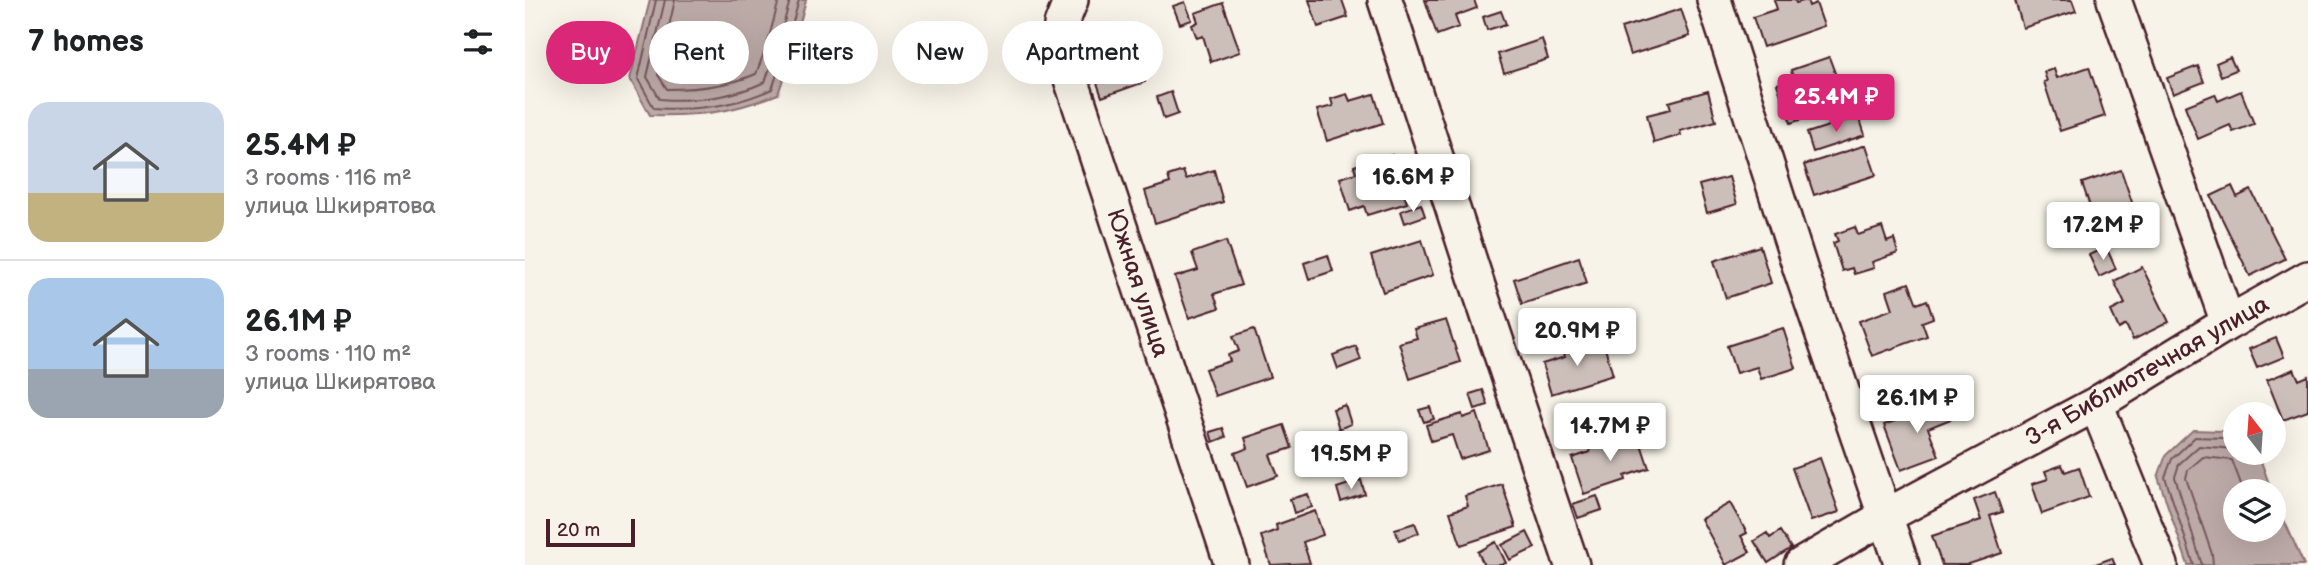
<!DOCTYPE html>
<meta charset="utf-8">
<style>
:root{--surface:#fff;--page:#f2f2f2;--text:#202124;--muted:#757577;--line:#e0e0e0;--accent:#db2777}
body{margin:0;font-family:"Balsamiq Sans",sans-serif;background:var(--page);color:var(--text);height:100vh;display:flex;flex-direction:column;font-size:26px;white-space:nowrap}
*{box-sizing:border-box;margin:0}
p{font-size:23px;color:var(--muted)}
.icon{flex:none;width:38px;height:38px;fill:none;stroke:currentColor;stroke-width:2;stroke-linecap:round;stroke-linejoin:round}
.map{position:relative;flex:1;overflow:hidden}
.side{display:flex;flex-direction:column;background:var(--surface);width:525px}
.side>*{flex:none}
.guide{position:absolute;left:21px;top:21px;width:665px;height:63px;display:flex;gap:14px}
.needle{width:46px;rotate:343deg}
.tools{position:absolute;left:1698px;top:402px;display:grid;gap:14px}
.tools a{display:grid;place-items:center;width:63px;height:63px;border-radius:50%;background:var(--surface);box-shadow:0 7px 28px #0002;font-size:35px}
.scale{position:absolute;left:21px;bottom:18px;width:89px;box-sizing:border-box;padding-left:7px;border:4px solid #4a1f2b;border-top:0;font-size:19px;line-height:24px;white-space:nowrap;color:#4a1f2b;-webkit-text-stroke:5px #f7f3e8;paint-order:stroke}
.price{position:absolute;translate:-50% -60px;padding:0 16px;border-radius:7px;background:#fff;color:#222;font-size:23px;line-height:46px;filter:drop-shadow(0 2px 4px #0008)}
.price::after{content:'';position:absolute;left:50%;top:42px;width:21px;height:16px;margin-left:-10px;background:inherit;clip-path:polygon(0 0,100% 0,50% 100%)}
.price.on{background:var(--accent);color:#fff}
ul{padding:0;list-style:none}
li{display:flex;align-items:center;gap:21px;height:175px;padding:0 28px}
li+li{border-top:2px solid var(--line)}
li span{display:grid;place-items:center;flex:none;width:196px;height:140px;border-radius:21px;color:#555}
li>.icon{margin-inline-start:auto}
span .icon{width:84px;height:84px;fill:#fffc;stroke-width:1}
li b{font-size:30px}
h2{display:flex;justify-content:space-between;align-items:center;height:84px;padding:0 28px;font-size:30px}
.tag{padding:0 24px;border-radius:32px;background:var(--surface);box-shadow:0 7px 28px #0002;font-size:24px;line-height:63px}
.tag.on{background:var(--accent);color:#fff}
main{display:flex;flex:1;min-height:0}
.map>svg:first-child{display:block}
.water{fill:#bcaaa7;stroke:#8e7275;stroke-width:2}
.lines{fill:none;stroke-linecap:round;stroke-linejoin:round}
.shore{stroke:#78575d;stroke-width:2}
.building{fill:#ccbfb9;stroke:#4a1f2b;stroke-width:2}
.street-casing{stroke:#4a1f2b;stroke-width:38}
.street{stroke:#f7f3e8;stroke-width:33}
.labels{text-anchor:middle;dominant-baseline:central;stroke-width:5;stroke-linejoin:round;paint-order:stroke}
.street-label{font-size:24px;fill:#4a1f2b;stroke:#f7f3e8}
</style>
<main>
<section class="side">
<h2>7 homes<svg class="icon" aria-label="filters" viewBox="0 0 24 24"><path d="M4 7h16M4 17h16"/><circle cx="9" cy="7" r="2"/><circle cx="15" cy="17" r="2"/></svg></h2>
<ul>
<li><span style="background:linear-gradient(#c9d6e8 65%,#c2b280 0)"><svg class="icon" aria-label="home" viewBox="0 0 24 24"><path d="M3 11l9-7 9 7M6 9v11h12V9"/></svg></span><div><b>25.4M ₽</b><p>3 rooms · 116 m²</p><p>улица Шкирятова</p></div></li>
<li><span style="background:linear-gradient(#a9c7e8 65%,#9aa5b1 0)"><svg class="icon" aria-label="home" viewBox="0 0 24 24"><path d="M3 11l9-7 9 7M6 9v11h12V9"/></svg></span><div><b>26.1M ₽</b><p>3 rooms · 110 m²</p><p>улица Шкирятова</p></div></li>
</ul>
</section>
<div class="map">
<svg width="1783" height="565" viewBox="0 0 1783 565">
<rect width="100%" height="100%" fill="#f7f3e8"/>
<filter id="ink" filterUnits="userSpaceOnUse"><feTurbulence type="fractalNoise" baseFrequency=".0143" numOctaves="2"/><feDisplacementMap in="SourceGraphic" scale="14" xChannelSelector="R" yChannelSelector="G"/><feConvolveMatrix kernelMatrix="1 2 1 2 8 2 1 2 1" color-interpolation-filters="sRGB"/></filter>
<g filter="url(#ink)">
<path class="water" d="M125,0H281L267,53L253,94C205,113 176,116 125,115L105,79Z
M1668,430L1698,431L1710,434V453H1733L1747,492H1710V530H1748V495L1779,565H1663L1633,477L1641,455Z"/>
<g class="lines">
<path class="shore" d="M131,0L113,79L129,108C169,111 211,106 247,89L260,51L274,0
M140,0L122,77L135,99C170,102 208,97 240,82L252,48L265,0
M150,0L133,75L142,89C173,89 203,86 231,74L242,45L254,0
M1669,565L1640,477L1647,459L1670,437L1697,438L1710,440
M1677,565L1650,477L1654,464L1674,446L1710,449
M1688,565L1687,554L1661,478L1663,470L1678,457L1707,460L1719,492"/>
</g>
<path class="building" d="M784,0H817L823,17L793,27Z
M900,0H949L952,8L930,16L934,27L912,35Z
M1249,0H1270L1271,3L1282,0L1284,6L1291,3L1299,26L1238,47L1228,17L1252,9Z
M1490,0H1547L1551,11L1498,28Z
M660,2L667,20L655,24L648,6Z
M698,3L715,52L686,62L678,36L672,38L667,25L673,22L670,13Z
M1156,9L1165,36L1105,55L1096,28Z
M976,11L981,24L962,30L958,17Z
M603,32L620,82L577,97L571,80L583,76L572,43Z
M1017,39L1023,59L979,73L973,54Z
M1304,57L1314,84L1302,88L1309,108L1266,123L1252,84L1268,78L1266,70Z
M1705,57L1711,70L1696,76L1691,63Z
M1673,66L1679,82L1648,94L1642,78Z
M1564,67L1580,116L1535,131L1519,82L1522,81L1519,72L1529,69L1532,78Z
M1183,91L1191,121L1155,131L1156,135L1129,143L1122,115L1146,109L1144,102Z
M1716,91L1729,124L1708,132L1705,125L1673,139L1660,106L1690,94L1693,101Z
M646,92L653,114L639,119L632,97Z
M822,94L825,101L849,94L858,123L802,141L792,110L808,106L806,99Z
M1334,116L1340,135L1288,152L1282,133Z
M1341,145L1351,175L1289,195L1279,165Z
M867,155L882,203L842,215L839,206L825,211L815,178L831,173L829,166Z
M689,170L698,202L630,223L620,191L645,183L643,176L658,171L661,179Z
M1596,170L1608,205L1569,218L1557,183Z
M1204,177L1212,204L1182,213L1174,185Z
M1707,186L1712,197L1726,190L1760,259L1725,276L1686,196Z
M896,204L900,216L880,223L876,211Z
M1330,227L1333,235L1357,227L1362,242L1369,239L1373,253L1347,262L1349,268L1329,274L1327,268L1317,271L1308,243L1313,241L1310,234Z
M897,240L908,275L858,292L846,256Z
M701,241L716,285L689,294L694,308L664,318L650,277L673,270L667,253Z
M1235,246L1246,283L1201,298L1189,261Z
M1581,247L1591,269L1574,277L1564,255Z
M803,255L808,271L784,279L779,263Z
M1054,257L1062,283L997,304L989,279Z
M1617,267L1644,322L1608,340L1601,325L1594,329L1586,311L1600,304L1589,281Z
M1384,283L1392,304L1402,300L1408,318L1397,322L1402,336L1347,356L1334,321L1368,309L1362,291Z
M921,320L935,362L885,379L874,343L892,338L889,329Z
M1258,328L1271,368L1236,379L1232,367L1211,373L1202,346Z
M729,329L745,377L690,396L680,369L705,361L703,355L714,351L708,336Z
M1751,338L1759,357L1732,368L1724,349Z
M1057,344L1059,351L1079,345L1088,375L1026,394L1017,364L1040,357L1038,349Z
M831,346L836,360L813,369L808,355Z
M1769,369L1774,380L1783,376V411L1758,420L1742,380Z
M1386,382L1393,399L1359,412L1353,395Z
M958,390L963,405L950,409L945,394Z
M1425,400L1431,417L1403,428L1414,456L1376,470L1359,425Z
M820,405L826,424L814,429L808,409Z
M905,407L909,419L899,422L894,410Z
M952,413L964,450L935,459L927,435L906,441L901,425L937,414L938,418Z
M759,425L767,448L745,455L753,476L722,487L710,453L723,448L720,438Z
M698,428L701,437L688,442L685,432Z
M1091,435L1093,442L1113,435L1124,468L1100,476L1101,480L1059,494L1047,458L1065,452L1063,444Z
M1295,458L1314,512L1286,521L1267,468Z
M1537,465L1540,472L1554,467L1564,497L1517,514L1507,484L1523,479L1520,471Z
M836,480L840,494L816,502L812,488Z
M977,484L991,527L936,545L925,512L943,506L940,496Z
M1470,492L1477,512L1465,516L1477,553L1441,565H1417L1407,536L1456,520L1449,500Z
M783,494L787,507L769,513L765,499Z
M1072,496L1077,510L1053,518L1048,504Z
M1205,503L1222,533L1216,536L1225,552L1201,565L1176,519Z
M790,511L798,535L778,542L785,563L746,565L736,536L752,530L751,525Z
M890,523L894,533L874,540L870,529Z
M1255,531L1266,548L1243,563L1229,541L1242,533L1245,538Z
M1002,532L1010,548L985,560L977,545Z
M971,542L981,563L976,565H959L953,552Z
M1587,558L1590,565H1568Z"/>
<g class="lines">
<g class="street-casing">
<path id="street" d="M546,0L536,25L537,52L707,565
M860,0L953,286L1047,565
M1189,0L1276,271L1377,565
M1589,0L1703,323
M1571,404L1636,565
M1276,565L1361,516L1571,404L1703,323L1783,278"/>
</g>
<use href="#street" class="street"/>
</g>
</g>
<g class="labels">
<g class="street-label">
<text transform="translate(613 283) rotate(72)">Южная улица</text>
<text transform="translate(1622 371) rotate(-30)">3-я Библиотечная улица</text>
</g>
</g>
</svg>
<div class="tools">
<a><svg class="needle" viewBox="-14 -14 28 28"><path d="M0-13l5 13h-10z" fill="#e53935"/><path d="M0 13l5-13h-10z" fill="#757577"/></svg></a>
<a><svg class="icon" aria-label="layers" viewBox="0 0 24 24"><path d="M12 4l9 5-9 5-9-5zM3 14l9 5 9-5"/></svg></a>
</div>
<div class="scale">20 m</div>
<b class="price on" style="left:1311px;top:134px">25.4M ₽</b>
<b class="price" style="left:888px;top:214px">16.6M ₽</b>
<b class="price" style="left:1578px;top:262px">17.2M ₽</b>
<b class="price" style="left:1052px;top:368px">20.9M ₽</b>
<b class="price" style="left:1392px;top:435px">26.1M ₽</b>
<b class="price" style="left:1085px;top:463px">14.7M ₽</b>
<b class="price" style="left:826px;top:491px">19.5M ₽</b>
<div class="guide">
<a class="tag on">Buy</a>
<a class="tag">Rent</a>
<a class="tag">Filters</a>
<a class="tag">New</a>
<a class="tag">Apartment</a>
</div>
</div>
</main>
